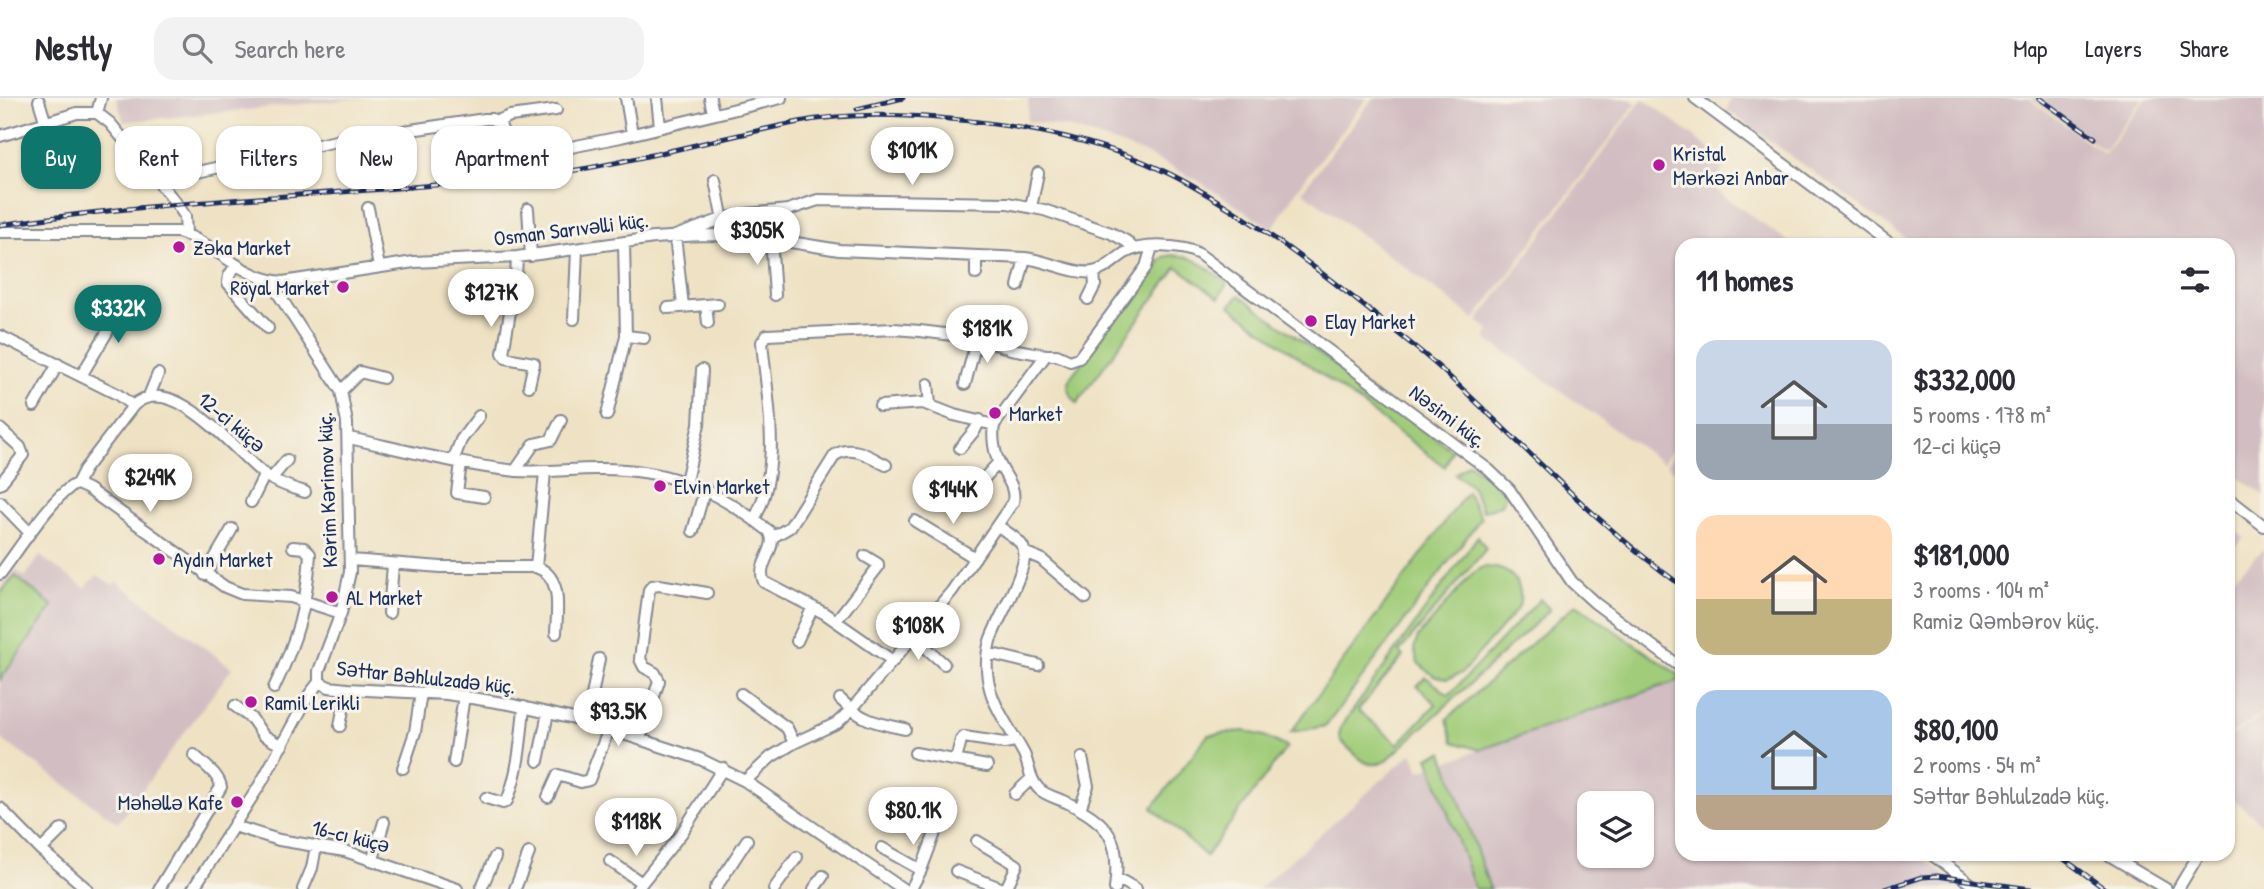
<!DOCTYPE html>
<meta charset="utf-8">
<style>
:root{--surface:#fff;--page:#f2f2f3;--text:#2b2b33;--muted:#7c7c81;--line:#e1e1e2;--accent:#0f766e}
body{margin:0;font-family:"Patrick Hand",sans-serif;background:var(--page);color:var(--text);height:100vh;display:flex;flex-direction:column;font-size:26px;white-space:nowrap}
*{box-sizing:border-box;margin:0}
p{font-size:23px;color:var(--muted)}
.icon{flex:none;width:38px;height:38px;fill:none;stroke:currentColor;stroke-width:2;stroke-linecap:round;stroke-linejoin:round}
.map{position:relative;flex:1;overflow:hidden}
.details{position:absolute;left:1675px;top:140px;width:560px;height:623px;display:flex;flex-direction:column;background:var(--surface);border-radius:21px;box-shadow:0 2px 5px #0004}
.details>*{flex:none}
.guide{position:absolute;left:21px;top:28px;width:665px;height:63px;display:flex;gap:14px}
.fabs{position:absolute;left:1577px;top:693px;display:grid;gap:14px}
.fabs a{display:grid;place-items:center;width:77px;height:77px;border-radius:14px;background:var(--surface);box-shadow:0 2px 5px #0004;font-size:35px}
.price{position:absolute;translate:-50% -60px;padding:0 16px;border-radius:24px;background:#fff;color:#222;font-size:23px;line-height:46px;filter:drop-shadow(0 2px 4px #0008)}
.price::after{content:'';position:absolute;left:50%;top:42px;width:21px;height:16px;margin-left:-10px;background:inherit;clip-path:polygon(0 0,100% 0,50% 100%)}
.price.selected{background:var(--accent);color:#fff}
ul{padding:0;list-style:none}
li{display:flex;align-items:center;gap:21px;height:175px;padding:0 21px}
li span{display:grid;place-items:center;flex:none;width:196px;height:140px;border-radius:21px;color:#555}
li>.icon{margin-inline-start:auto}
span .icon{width:84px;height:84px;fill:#fffc;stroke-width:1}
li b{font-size:30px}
h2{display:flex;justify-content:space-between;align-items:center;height:84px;padding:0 21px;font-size:30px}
.chip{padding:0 24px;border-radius:21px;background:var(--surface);box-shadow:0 2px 5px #0004;font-size:24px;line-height:63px}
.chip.selected{background:var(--accent);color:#fff}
header{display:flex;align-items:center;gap:42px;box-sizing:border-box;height:98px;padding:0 35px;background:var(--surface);border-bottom:2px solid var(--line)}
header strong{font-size:33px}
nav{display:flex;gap:38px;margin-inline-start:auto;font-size:24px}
.search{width:490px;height:63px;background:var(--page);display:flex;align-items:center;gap:18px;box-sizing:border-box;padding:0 24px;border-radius:21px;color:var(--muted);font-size:26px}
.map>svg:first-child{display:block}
.industrial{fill:#d2bec2;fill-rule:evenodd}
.green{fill:#a1cc79;stroke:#5e7e6c;stroke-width:2}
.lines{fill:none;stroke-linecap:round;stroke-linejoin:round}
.minor-casing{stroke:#858891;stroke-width:14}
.minor{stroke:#fff;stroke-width:10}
.rail-casing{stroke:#1b2f5e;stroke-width:5}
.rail{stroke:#f7f3e8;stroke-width:2.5;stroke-dasharray:8;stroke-linecap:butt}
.poi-dot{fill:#b5179e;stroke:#f7f3e8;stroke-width:2.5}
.labels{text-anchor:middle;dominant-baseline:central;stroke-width:6;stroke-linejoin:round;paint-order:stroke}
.poi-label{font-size:21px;fill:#1b2f5e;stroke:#f7f3e8;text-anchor:start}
.street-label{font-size:21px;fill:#1b2f5e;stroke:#f7f3e8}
</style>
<header>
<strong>Nestly</strong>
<div class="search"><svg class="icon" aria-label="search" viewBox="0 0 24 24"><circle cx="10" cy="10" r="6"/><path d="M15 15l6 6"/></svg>Search here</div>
<nav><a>Map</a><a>Layers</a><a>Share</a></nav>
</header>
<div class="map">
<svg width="2264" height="791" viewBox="0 0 2264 791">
<rect width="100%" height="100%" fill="#f7f3e8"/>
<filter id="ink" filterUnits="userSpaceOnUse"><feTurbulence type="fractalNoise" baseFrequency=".0143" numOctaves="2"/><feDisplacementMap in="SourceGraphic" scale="14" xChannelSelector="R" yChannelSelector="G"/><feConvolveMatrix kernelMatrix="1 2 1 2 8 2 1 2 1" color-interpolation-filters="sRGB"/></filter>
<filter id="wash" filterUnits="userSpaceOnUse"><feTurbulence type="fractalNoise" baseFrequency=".00686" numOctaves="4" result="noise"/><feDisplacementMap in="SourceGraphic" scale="28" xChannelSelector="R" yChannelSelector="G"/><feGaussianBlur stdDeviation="1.57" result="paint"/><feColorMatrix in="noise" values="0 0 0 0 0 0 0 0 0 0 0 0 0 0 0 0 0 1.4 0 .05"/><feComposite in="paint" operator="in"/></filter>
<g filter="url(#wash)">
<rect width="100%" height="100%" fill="#efe2c4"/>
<path class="industrial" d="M116,0H364L124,24Z
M1029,0H1367L1299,89L1272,131L1197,82L1142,54L1070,30L1027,23Z
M1373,0H1629L1636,5L1475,221L1302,93Z
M1643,0L1727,64L1712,90L1793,147H1682V337L1663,365L1485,240L1490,232L1478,223Z
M1731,0H2028L2104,56L2146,0H2264V397L2228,371V147H1915L1727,12Z
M2031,0H2143L2104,53Z
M1682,344V378L1666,367Z
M2228,428L2245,440L2228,455Z
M2264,451V614L2228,638V485Z
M40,458L85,490L97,477L112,487L117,484L232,570L118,725L0,640V491L16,472L25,479Z
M1682,581V756H1917L1963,791H1258L1412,655L1420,673ZM1589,705H1642V758H1589Z
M2264,617V727L2228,697V640Z"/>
<path class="green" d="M1173,157C1195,157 1210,172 1227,185L1219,200L1177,169L1077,305C1069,296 1066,292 1070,280L1151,172L1164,159Z
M1239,197L1452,352L1445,369L1230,208Z
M1469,365L1503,392L1506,396L1501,407L1483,413L1471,388L1455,376Z
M1467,394L1481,420L1326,628L1291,634Z
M1478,438L1486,451L1399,554L1403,558L1358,612L1398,646L1436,606L1417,588L1426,579L1449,597L1540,501L1550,512L1386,663C1366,674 1356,656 1341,643L1339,638L1341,629Z
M1483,469C1509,468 1525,483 1519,509L1462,575L1447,581L1435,579L1418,565L1414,551L1418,539L1472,476Z
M15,478L53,508L0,582V496Z
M1576,506L1682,579V581L1480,652L1453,644L1447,621Z
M1244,633L1264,638L1287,649L1206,758L1152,710L1208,637Z
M1443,654L1490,791H1475L1428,659Z"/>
</g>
<g filter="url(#ink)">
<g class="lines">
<g class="minor-casing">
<path id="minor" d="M626,0L632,36
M657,0L660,29
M710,0L713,15
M1695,0L1892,147
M39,3L57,62
M97,15L110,25L177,106L185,118L186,137
M97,15L101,0
M497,23L510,18L556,12
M0,38L77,15H97
M715,82L724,128
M157,83L336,43L485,21H492L500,26L511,59L516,60L621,39L781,0
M1031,109L1038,75
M368,110L379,169
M528,111L531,158
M0,134H178C216,145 241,181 283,184L414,164L517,159L654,140L701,137L754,138L839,152L1025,160C1045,162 1076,177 1093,174C1106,172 1115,161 1125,155C1142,145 1183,147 1199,156L1489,372L1509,391L1572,484L1595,505L1682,570
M771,140L775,197
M517,159L516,179L503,255L506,260L534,265L529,288
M235,168L229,178L228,185L268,230
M976,176V158
M1018,188L1025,160
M1088,201L1095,187L1094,174
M706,207L708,225
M683,208L675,138L722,121L747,116L788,112L818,102L1008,105L1044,112L1111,135L1126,143L1134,151
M668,210L718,206
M574,221L577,152
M0,238L117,296L133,308L84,372L77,386
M626,238L644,240
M81,278L127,201
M928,286L930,307
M965,286L977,240
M341,293L360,274L383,280
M149,298L158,276
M34,308L58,266
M133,308C171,270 237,356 265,377C277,385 291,390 305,394
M880,308L923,305L954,317L994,327
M607,317L626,238L624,145
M0,331L20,349L23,357L0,386
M349,340C404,352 460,367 517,373C543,375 570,371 597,371C666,370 714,390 769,433C780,450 755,466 764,484L824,515L893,563
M960,350L975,332L980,322
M453,363L461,342L479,318
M461,365L457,395L484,399
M515,373L534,346L551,342L561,322
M271,381L287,362
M686,383L699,326L702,272
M2228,400L2264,428
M965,401L999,364
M0,404L30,435
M251,404L265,376
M754,422C783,369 767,302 762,244L767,237L894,231L920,233L977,240L1011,251L1046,257
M915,423L975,460
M998,428C1006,434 1018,440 1023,449C1032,466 996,523 990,543C985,561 986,582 993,600C1001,620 1014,637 1024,656C1029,667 1029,680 1038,690C1044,697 1057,700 1066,704C1110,725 1121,742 1115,791
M693,433L705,391
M773,439L790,429L835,357C853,346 870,359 886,367
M1024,454L1041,461L1086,500
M351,462L441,469H536L545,374
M536,469C563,478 557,511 556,535
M0,476C15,457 57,391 77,386L88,391L225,489L242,496L291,499L341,515
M205,477L232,431
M389,515L393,467
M836,523L878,469V466L865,458
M914,539L944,566
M797,543L813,509
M988,555L1038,567
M319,584L329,589L347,591L447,596L509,606L587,624L700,661L745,683L903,791
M274,590C297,542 307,508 310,456L304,450L293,449
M741,596L787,630L794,645
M840,601C862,623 876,625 905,631
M235,608L252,621L263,637L282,648
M587,624L599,561
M340,628L347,591
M640,641L659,583L655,575L644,569L640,561L649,492L652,488L659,487L707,495
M915,655L987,668
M956,662L961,642L964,639L1004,645L1015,643
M538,663L548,615
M454,664L464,598
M403,670L415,634L421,595
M745,683L771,659L794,645L837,625L851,612L952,493L1013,404C1016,389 1006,380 1000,367C994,355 992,339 994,327L1046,257H1057L1070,263L1079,260L1146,169L1152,149
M1015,696L1032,680
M548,699L558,677L581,684L589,682L609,631
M486,700L503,705L507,703C519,673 521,641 524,609
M0,710L41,752L87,791
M1080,711L1088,688L1082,660
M234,728L279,742L345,753L457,791
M977,743L1017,767L1006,791
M882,750L921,772
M41,752L62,731
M1931,756L1978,791
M2107,756L2166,791
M373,761L384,724
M610,763L642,785
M956,773L1003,791
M1116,783L1124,784L1136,791
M159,791L221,689C219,676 203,666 194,657
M193,791L261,685L309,597L319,584V573L341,515L350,474L347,325L341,293L270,183
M303,791L312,770L316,748
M481,791L495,759
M515,791L529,755
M637,791L681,736L723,670
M715,791L747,742
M774,791L797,759
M814,791L823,778
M911,791L921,772L941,719
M2178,791L2199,756"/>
</g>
<use href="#minor" class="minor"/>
<g class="rail-casing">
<path id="rail" d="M2039,0L2095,40
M857,11L903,0
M0,127C174,100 351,97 526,79C619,69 708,42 799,24C845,15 892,16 938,20C1025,27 1109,42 1187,85C1252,121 1311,166 1369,212C1393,232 1418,250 1441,271C1521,344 1593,424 1682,488
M2057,756L2105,791
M1885,791L1922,779L1937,778L2031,791"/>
</g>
<use href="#rail" class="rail"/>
</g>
</g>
<g class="poi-dot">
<circle cx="1659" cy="67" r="7"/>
<circle cx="179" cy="149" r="7"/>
<circle cx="343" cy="189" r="7"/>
<circle cx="1311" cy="223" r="7"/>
<circle cx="995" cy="315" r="7"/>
<circle cx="660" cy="388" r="7"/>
<circle cx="159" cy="461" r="7"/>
<circle cx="332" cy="499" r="7"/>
<circle cx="251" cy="604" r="7"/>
<circle cx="237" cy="704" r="7"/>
</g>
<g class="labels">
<g class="poi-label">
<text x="1673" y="55">Kristal<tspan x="1673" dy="24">Mərkəzi Anbar</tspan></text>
<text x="193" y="149">Zəka Market</text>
<text x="329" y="189" text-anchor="end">Röyal Market</text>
<text x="1325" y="223">Elay Market</text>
<text x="1009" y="315">Market</text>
<text x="674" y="388">Elvin Market</text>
<text x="173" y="461">Aydın Market</text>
<text x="346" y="499">AL Market</text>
<text x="265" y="604">Ramil Lerikli</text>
<text x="223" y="704" text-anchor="end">Məhəllə Kafe</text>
</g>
<g class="street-label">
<text transform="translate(571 131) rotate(-7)">Osman Sarıvəlli küç.</text>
<text transform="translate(1448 318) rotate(37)">Nəsimi küç.</text>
<text transform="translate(232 324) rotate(40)">12-ci küçə</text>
<text transform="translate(327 392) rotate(-92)">Kərim Kərimov küç.</text>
<text transform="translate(426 579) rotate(6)">Səttar Bəhlulzadə küç.</text>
<text transform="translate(351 738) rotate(14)">16-cı küçə</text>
</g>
</g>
</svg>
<div class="fabs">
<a><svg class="icon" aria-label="layers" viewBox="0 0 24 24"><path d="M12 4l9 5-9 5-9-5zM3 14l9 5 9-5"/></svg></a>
</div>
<b class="price" style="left:912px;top:89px">$101K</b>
<b class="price" style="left:757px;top:169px">$305K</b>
<b class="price" style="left:491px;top:231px">$127K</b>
<b class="price selected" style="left:118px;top:247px">$332K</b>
<b class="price" style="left:987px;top:267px">$181K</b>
<b class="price" style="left:150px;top:416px">$249K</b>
<b class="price" style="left:953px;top:428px">$144K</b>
<b class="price" style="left:918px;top:564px">$108K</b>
<b class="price" style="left:618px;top:650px">$93.5K</b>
<b class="price" style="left:913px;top:749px">$80.1K</b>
<b class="price" style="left:636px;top:760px">$118K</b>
<div class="guide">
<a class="chip selected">Buy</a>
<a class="chip">Rent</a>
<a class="chip">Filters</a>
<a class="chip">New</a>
<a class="chip">Apartment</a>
</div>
<section class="details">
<h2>11 homes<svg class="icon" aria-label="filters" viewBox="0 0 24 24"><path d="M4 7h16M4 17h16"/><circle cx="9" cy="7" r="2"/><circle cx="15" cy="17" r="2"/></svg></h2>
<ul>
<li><span style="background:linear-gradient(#c9d6e8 60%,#9aa5b1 0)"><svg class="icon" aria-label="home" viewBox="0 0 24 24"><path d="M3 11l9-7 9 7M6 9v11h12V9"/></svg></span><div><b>$332,000</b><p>5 rooms · 178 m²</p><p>12-ci küçə</p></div></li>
<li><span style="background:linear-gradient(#ffd9b3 60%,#c2b280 0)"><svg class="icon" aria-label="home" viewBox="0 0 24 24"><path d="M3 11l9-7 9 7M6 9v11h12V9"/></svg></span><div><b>$181,000</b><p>3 rooms · 104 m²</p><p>Ramiz Qəmbərov küç.</p></div></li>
<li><span style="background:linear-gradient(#a9c7e8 75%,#b9a48a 0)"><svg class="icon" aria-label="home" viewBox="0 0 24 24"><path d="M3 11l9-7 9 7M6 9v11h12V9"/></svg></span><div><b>$80,100</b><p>2 rooms · 54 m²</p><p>Səttar Bəhlulzadə küç.</p></div></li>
</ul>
</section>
</div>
